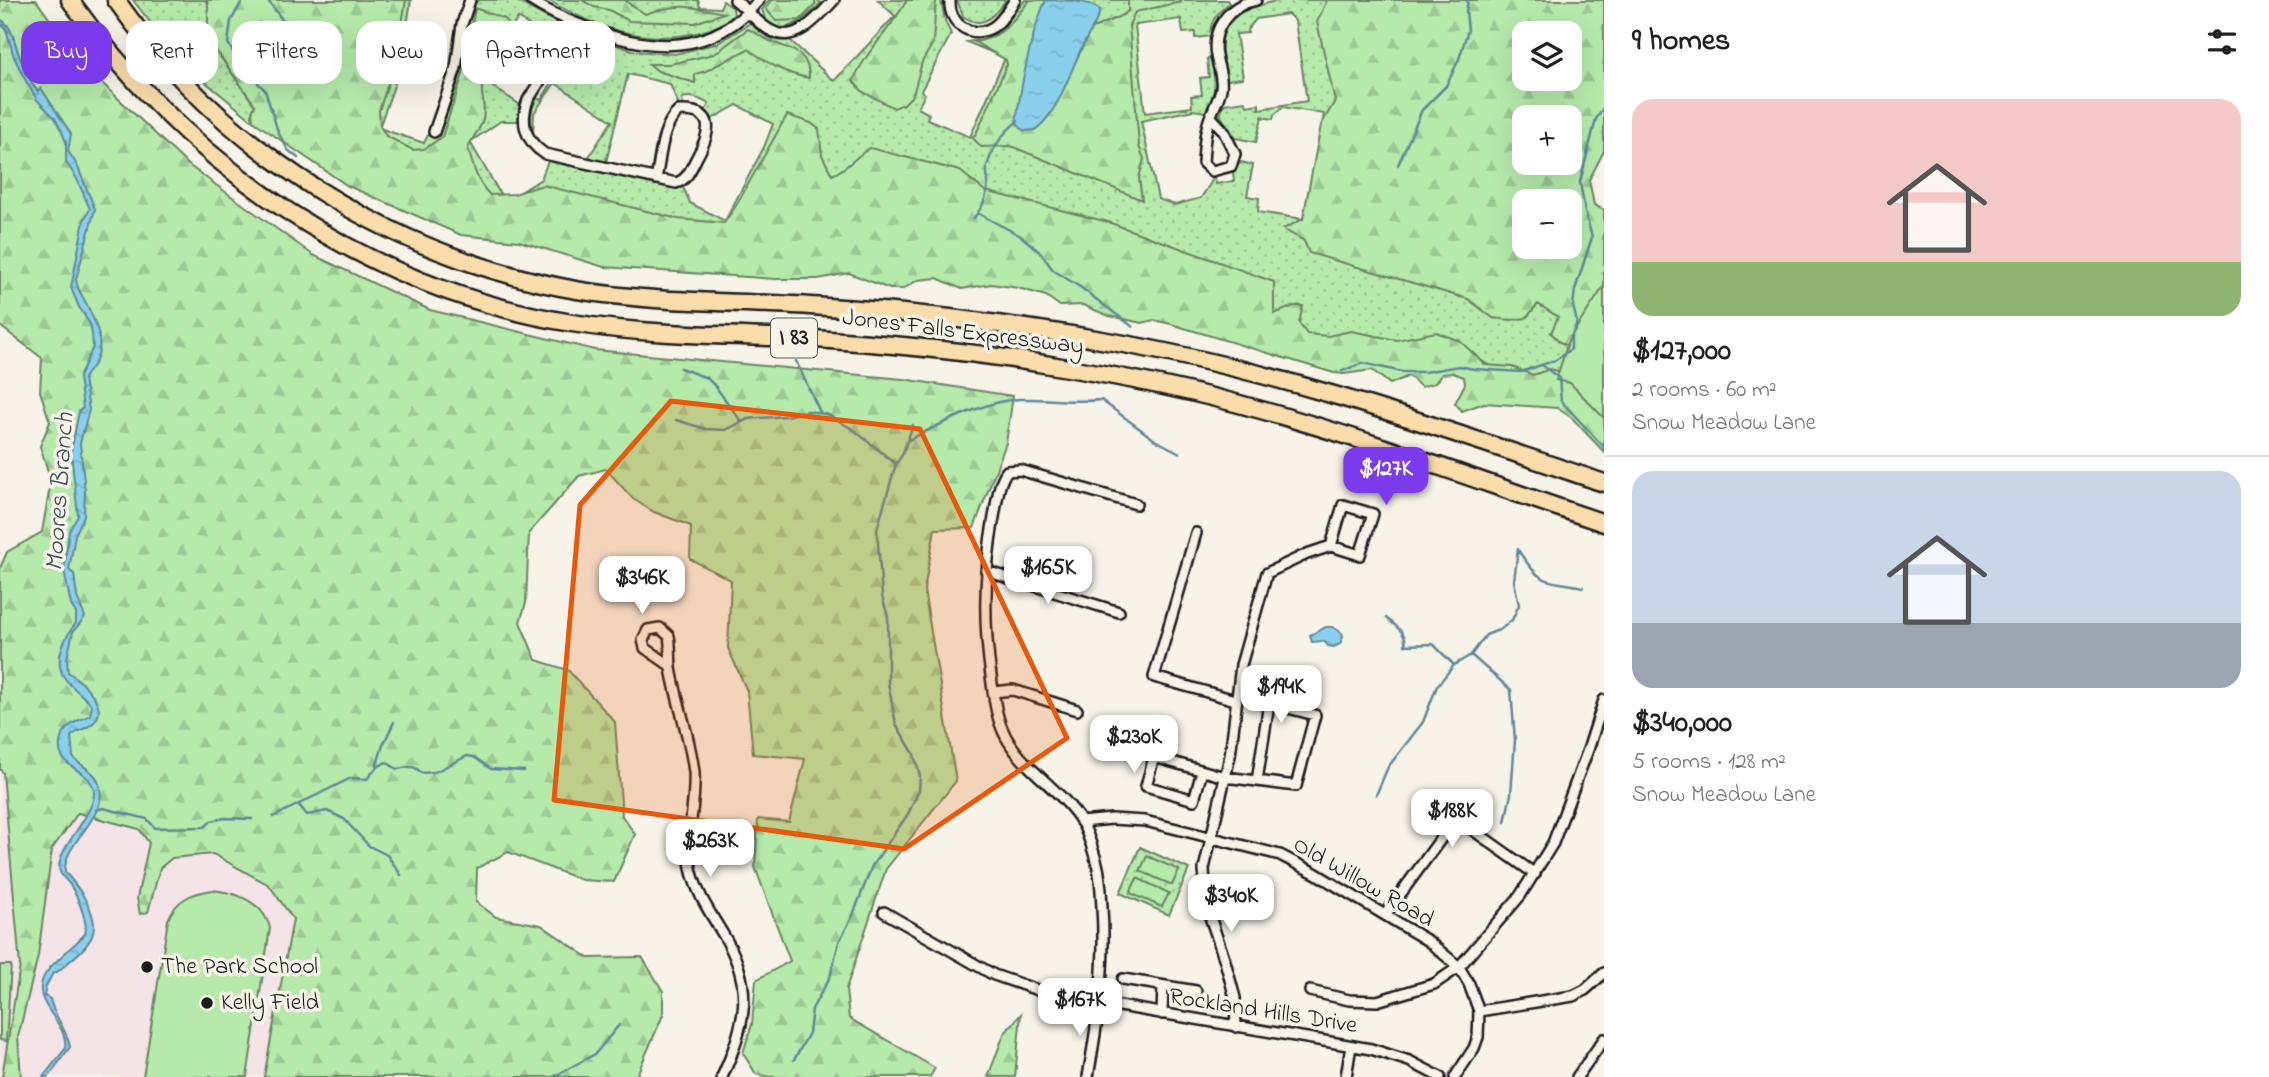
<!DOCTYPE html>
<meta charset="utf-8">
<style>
:root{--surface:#fff;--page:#f2f2f2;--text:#202124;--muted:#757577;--line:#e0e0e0;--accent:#7c3aed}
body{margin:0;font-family:"Indie Flower",sans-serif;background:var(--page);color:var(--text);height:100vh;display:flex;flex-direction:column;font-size:26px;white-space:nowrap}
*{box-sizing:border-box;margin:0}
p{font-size:23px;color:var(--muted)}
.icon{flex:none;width:38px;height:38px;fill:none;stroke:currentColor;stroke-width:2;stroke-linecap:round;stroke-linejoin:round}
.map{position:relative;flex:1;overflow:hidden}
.side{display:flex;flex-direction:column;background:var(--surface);width:665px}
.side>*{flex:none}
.hud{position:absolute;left:21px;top:21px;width:665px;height:63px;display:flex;gap:14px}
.buttons{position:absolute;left:1512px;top:21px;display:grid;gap:14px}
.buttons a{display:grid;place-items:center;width:70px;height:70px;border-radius:14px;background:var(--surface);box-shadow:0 7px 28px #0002;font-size:35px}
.price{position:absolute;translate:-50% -60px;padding:0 16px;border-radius:14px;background:#fff;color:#222;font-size:23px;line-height:46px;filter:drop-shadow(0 2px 4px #0008)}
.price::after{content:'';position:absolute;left:50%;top:42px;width:21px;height:16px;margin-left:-10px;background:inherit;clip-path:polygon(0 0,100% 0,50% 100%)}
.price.on{background:var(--accent);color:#fff}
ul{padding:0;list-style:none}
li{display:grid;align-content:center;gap:14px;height:371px;padding:0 28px}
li+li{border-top:2px solid var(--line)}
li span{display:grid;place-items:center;height:217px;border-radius:21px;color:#555}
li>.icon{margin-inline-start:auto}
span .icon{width:126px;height:126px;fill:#fffc;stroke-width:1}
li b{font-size:30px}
h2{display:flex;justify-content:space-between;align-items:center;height:84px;padding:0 28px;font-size:30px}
.pill{padding:0 24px;border-radius:21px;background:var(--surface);box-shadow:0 7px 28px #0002;font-size:24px;line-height:63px}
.pill.on{background:var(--accent);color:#fff}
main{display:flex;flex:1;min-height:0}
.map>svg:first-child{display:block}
.built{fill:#f4e4e7}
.green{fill:url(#green-dots);stroke:#698364;stroke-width:2;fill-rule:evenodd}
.forest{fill:url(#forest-firs);stroke:#698364;stroke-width:2;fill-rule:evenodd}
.pitch{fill:#b6eaab;stroke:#698364;stroke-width:2}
.water{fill:url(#water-ripples);stroke:#5e8899;stroke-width:2}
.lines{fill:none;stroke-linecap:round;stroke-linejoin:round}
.stream{stroke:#5e8899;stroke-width:2.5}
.street-casing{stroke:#1c1c1c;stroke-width:14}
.highway-casing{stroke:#1c1c1c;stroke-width:21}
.street{stroke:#f7f3e8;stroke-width:9}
.highway{stroke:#faddab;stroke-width:16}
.marked{fill:#e8590c;fill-opacity:0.2;stroke:#e8590c;stroke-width:5;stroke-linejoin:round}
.poi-dot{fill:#1c1c1c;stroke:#f7f3e8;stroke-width:2.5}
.labels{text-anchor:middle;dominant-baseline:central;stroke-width:7;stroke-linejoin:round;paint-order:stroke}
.shield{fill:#f7f3e8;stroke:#5e5c59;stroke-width:2}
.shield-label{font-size:23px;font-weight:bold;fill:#1c1c1c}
.street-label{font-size:24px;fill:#1c1c1c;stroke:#f7f3e8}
.poi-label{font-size:24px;fill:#1c1c1c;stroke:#f7f3e8;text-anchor:start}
.water-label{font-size:26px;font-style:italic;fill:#3d525a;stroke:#f7f3e8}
</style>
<main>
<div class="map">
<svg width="1604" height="1077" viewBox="0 0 1604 1077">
<defs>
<pattern id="green-dots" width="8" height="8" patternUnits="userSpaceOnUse" patternTransform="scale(1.75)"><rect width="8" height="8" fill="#b6eaab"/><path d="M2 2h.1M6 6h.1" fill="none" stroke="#9cc893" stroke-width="1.8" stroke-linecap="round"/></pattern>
<pattern id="forest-firs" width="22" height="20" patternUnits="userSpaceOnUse" patternTransform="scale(1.75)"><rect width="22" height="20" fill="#b6eaab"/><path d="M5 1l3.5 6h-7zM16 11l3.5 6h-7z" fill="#9cc893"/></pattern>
<pattern id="water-ripples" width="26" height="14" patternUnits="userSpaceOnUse" patternTransform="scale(1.75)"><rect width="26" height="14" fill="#8ad0ec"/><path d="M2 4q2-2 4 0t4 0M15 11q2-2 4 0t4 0" fill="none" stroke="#76b2ca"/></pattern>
</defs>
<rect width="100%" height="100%" fill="#f7f3e8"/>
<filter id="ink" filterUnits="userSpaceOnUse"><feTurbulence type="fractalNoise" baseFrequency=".0143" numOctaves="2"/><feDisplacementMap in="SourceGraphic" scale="14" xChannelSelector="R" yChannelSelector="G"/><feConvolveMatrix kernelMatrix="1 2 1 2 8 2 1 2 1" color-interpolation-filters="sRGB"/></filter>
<g filter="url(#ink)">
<path class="built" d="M0,730L315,857L275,1077H0Z"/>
<path class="green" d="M133,0H411L402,58L440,64L439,74L402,63L379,128L424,143L429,133L439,136L460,76L471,9L478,0H515L559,24L564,32L558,45L518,18C505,39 490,56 478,77L519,104L518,121H501L470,142L505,202L541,179L548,161L670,188L683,187L690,203L725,221L764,147L773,124L737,105L712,119L705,111L709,104C700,99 692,95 682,98L683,105L679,106L670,84L628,74L606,162L588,158L612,121L555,83L534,113L533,134C529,120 530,111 537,98L541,100L558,73L555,70L575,39L585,35L635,51L675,54L718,43L750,23C761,34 773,43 790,40L834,81L895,16L878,0H941L945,21L951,34L921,91L925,94L918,108L929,114L927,119L970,137L1005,58L967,42L981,40L999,33L1025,0H1227L1229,3C1218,12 1208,24 1211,36L1195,38V32L1183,33L1181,19L1135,25L1145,113L1192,107L1191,96L1202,95L1200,78L1209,77L1207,59H1211C1216,80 1217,93 1205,112L1193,110L1141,121L1158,199L1175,205L1201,198L1215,176L1216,184L1234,181L1233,172L1241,162L1253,165L1247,196L1259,198L1258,212L1303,219L1324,114L1283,107L1274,115L1273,119L1262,117L1256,142L1236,138L1220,115L1224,104L1245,101L1247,106L1259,104V109L1307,101L1295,21L1288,14L1256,19L1247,30L1248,33L1236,34L1243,78L1227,80C1227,70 1223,62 1222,53C1218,14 1251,6 1281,0H1604L1570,117H1524V201L1480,295L1537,303L1559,317L1551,333L1590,359L1537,394L1480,360L1368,357L907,265L519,216L213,46L255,106L252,112L253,121L181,62ZM1524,33H1570V79H1524Z
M548,0H698L700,7L720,8L723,1L733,8L734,15C725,23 712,29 700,32C646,46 594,27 548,0Z
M769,0H817L821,3C806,19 773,46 762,10Z
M957,0H1006C994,15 983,31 963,16Z
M1140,847L1189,869L1169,915L1120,893Z"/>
<path class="forest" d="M0,0H36L81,63L187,164L313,255L430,310L595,350L903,379L1013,396L1006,443L974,528L935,529L924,590L956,781L886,869L846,989L849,1018L935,1068L930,1077H771L756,1074L743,1053L752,1024L756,980L790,961L755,867L758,819L789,822L805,759L753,754L747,691L728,648L731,580L690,559L691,526L654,512L633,499L606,469L579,476L529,533L526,603L520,622L536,660L568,670L615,722L622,816L635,834L614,882L582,880L508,852L477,868L476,902L496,917L541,925L589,958L642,957L663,991V1015L636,1077H264L293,919L269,885L213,854L172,858L160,868L148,912L140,914L137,898L149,843L139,829L78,813L52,849L38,956L18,1037L21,1077H2L20,966L3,773L0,769V568L7,552L42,532L51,481L40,446L50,422L40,391L42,358L0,326Z
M205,0H406L396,59L379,111L380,126L386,136L413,150L424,149L442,137L463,74L475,8L505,19L508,24C498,41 483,66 482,86C481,97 486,107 483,119C480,131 471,138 468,149C473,165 477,183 490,195L514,194L543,185L678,219L724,223L737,204L787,115L811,123L819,129L822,155L832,175C847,169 856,156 870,148L960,171L985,191L1108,222L1274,282V314L1294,306H1303L1299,323L1307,334L1328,336L1351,331L1397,340L1436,332L1460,341L1486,365L1512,367L1533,375L1550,369L1578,376L1604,388V452L1572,418L1557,408L1484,403L1462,411L1455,403L1465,384L1464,377L1453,373L1442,374L1435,383L1421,387L1409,376L1390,384L1372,370L1344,374L1334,373L1171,324L1154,320L1142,323L1109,316L1083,305L1060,306L1046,296L1018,288L991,284L962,289L937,278L918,280L903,289H890L849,273L818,279H775L604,267L519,241L461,235L348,186L253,121L252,112L255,105L213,46L208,26V3Z
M582,0H624L645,14C678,3 690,6 724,13L695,23L629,21L609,10L594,7Z
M772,0H815V5L800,20L776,21L766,9Z
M907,0H936L933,43L922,62L913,95L904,104L894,108L863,92L853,81C866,51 891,29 907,0Z
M1030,0H1046L1044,5L1063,88L1091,29L1123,15L1128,11V0H1182L1181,2L1135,12L1129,25L1139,146L1144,159L1139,178L1142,200L1011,146L981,147L972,137L976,134L1007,65L1006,60L975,42C1004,37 1012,21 1030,0Z
M1327,0H1604V151L1589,180L1594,205L1604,210V366L1560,342L1551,333L1558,317L1538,304L1526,318L1511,320L1493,318L1468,299L1309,253L1304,241L1283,229L1303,219L1321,125L1335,101L1317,22ZM1524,33H1570V79H1524ZM1524,117H1570V163H1524ZM1524,201H1570V247H1524Z
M748,29C755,32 761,37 768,40C788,50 809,49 809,78C784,74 768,63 748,49L706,71L695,74V83L658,71L649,64H670L714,54Z
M1021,1014L1015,1077H988L1004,1034Z"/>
<path class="pitch" d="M1604,286V418L1570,383L1556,380L1569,339Z
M1147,856L1179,870L1172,885L1140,871Z
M1137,878L1169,893L1162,907L1130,893Z
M213,890C238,893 263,902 270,928L247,1077H143L168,920C176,899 192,893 213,890Z
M0,965H11L6,1041L0,1040Z"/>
<path class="water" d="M1046,0C1064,0 1089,0 1100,10C1098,22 1088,34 1083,45C1070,71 1059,113 1035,130L1024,131L1016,123C1020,90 1032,28 1046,0Z
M0,19C13,26 14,42 19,55C23,66 29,76 34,87L38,91L41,88L71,134L68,151L77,165L95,209L76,279C77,290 82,295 87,305C96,323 106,345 94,364C91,369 87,373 84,378L89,410L80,443L85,491L84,516L75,535L69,570L74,574L77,597L85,617L73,632L67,658L68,672C81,681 109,704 95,721C88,729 78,730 71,736L73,757C80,766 92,769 97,779C115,815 63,839 65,872C77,886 101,915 92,936C86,950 68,962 57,972L53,973L46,986L44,996L50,999C54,1018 66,1026 70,1047L48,1077H43L65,1049C70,1021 26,1003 46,973C56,959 73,947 85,934C89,922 75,889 66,880C63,877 59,873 59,867C60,845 92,818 94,794C95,769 56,770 60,743C61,736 65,729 71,725C76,720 84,719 90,715L92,706C84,695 71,688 64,677C53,659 65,637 76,623V613L71,605L64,570L69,531L78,516L71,452L79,411L83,408L79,377L93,347L92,334L90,324L79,307L71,288L84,220L90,209L77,179L66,162V142L62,132L55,118L37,100L26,81L14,57L6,29L4,25H0Z
M1326,627H1333L1342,633L1343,637L1340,644L1334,647L1328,646L1324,641L1312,642L1310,635Z"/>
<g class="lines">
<path class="stream" d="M243,0L231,21L228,43L233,52L250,68L258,83L265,90L278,132L288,150L298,158
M264,0L270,3L283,21L312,42
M0,22L8,32
M1398,165L1422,110L1446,86L1459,59L1468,30L1466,12L1468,0
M979,214L1021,236L1040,252L1053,270L1080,287L1133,327
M974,218C983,206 987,198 988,183C988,177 986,172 987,166C992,149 1004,131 1018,121
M796,361L820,412
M1543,366L1559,378L1561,401L1604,447
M680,368L707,378L715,386L741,421
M1342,371L1363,363L1402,372H1424L1459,366L1474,369L1521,372L1556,360L1571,349V338L1577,322L1573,306L1575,290L1592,237L1585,212L1580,182L1596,119L1604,107
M676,420L706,429L725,430L748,419L786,416L808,411L829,415L854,430L896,464
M907,441C936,426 987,400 1020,399C1047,398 1074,403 1101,400L1155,440L1180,453
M1518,550C1542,586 1543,579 1583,587
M1386,618C1394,625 1408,633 1405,645L1433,644L1453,664
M1471,655L1511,690L1515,740L1511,794L1505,822
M376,768L383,745L394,722
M1376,795L1388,767L1423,722L1437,686L1454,665L1471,655L1486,635L1501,629L1512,620L1519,605L1514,581L1518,549
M299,805L307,815L327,811L344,819L369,846L387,855L401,875
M96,810L103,808L147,819L155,828L205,827L211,821L224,818L252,819
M273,817L351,778L367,779L376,768L386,762L397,769C408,767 414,764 421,773L435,772L467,756L474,757L491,769L524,771
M794,1060L809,1033L812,1009L830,977L839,942L853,915L872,866L908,814L919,790L920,776L914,754L896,724L892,704L888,682V617L882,596L877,529L896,464L902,455L913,425
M553,1077L595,1054L619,1025"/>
<g class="street-casing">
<path id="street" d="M530,0C548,12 569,21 588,28C651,52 712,56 759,0
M735,0C748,10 759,26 774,32C797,43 820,15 834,0
M950,0C948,24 972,40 993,27C1003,21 1008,9 1015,0
M576,24L528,100C520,122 525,141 545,154L676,183C687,180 691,169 696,159C709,136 719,109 679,111C661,126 661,157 656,179
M1211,117L1223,130L1235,154L1231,166L1212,171L1203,163C1204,148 1204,134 1209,120C1213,109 1219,99 1221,89C1223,77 1218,67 1216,56C1211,29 1229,5 1256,0
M434,132L456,68L462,24L470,0
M1196,533L1154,677L1235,700
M986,571L1119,612
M671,666L645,648L643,640L648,630L660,628L669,636C671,646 670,657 671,668C677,703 690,737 694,772C696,805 685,836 691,868C696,892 709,911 721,931C755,984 747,1022 722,1077
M993,692L1013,690L1077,710
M1202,771L1194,800L1146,786L1154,757L1225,777L1257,781L1269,703L1315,715L1296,786L1257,781
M1081,822L1112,819L1145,821L1280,855L1315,873L1428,941L1459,967L1469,984L1479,1011L1478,1037L1474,1048L1455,1077
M884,912L994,975L1049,994L1371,1049L1409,1061L1440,1077
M1385,915L1456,818L1535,874
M1123,979L1196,991
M1310,991L1349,1000L1377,1001L1434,984L1459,967L1520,896L1553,843L1589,747L1604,700
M1479,1011L1573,996L1585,990L1604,973
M1162,1014L1163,986
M1236,1027L1235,998L1225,961L1206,905L1204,869L1230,756L1241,665L1267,573L1307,554L1331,546L1360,555L1373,514L1343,505L1331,546
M1088,1077C1098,1020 1106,965 1102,908C1101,892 1101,875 1096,860C1092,847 1088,832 1081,821C1061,790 1028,772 1009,742C996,722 994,698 991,676C983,622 984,571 994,517C997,502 998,483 1007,471L1020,470L1136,504
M1346,1077L1351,1046
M1577,1077L1604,1039"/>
</g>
<g class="highway-casing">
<path id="highway" d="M70,0C190,168 366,289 572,323C646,335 723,335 798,338C884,343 971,351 1056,366C1125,377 1194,391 1261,410C1377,442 1490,485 1604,523
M116,0C224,152 393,257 576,290C653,303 732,301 810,306C910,311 1009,324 1107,341C1278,370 1441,428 1604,483"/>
</g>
<use href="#street" class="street"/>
<use href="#highway" class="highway"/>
</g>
</g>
<path class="marked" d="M671,401L920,429L1067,738L904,849L554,800L580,505Z"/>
<g class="poi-dot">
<circle cx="147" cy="967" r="7"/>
<circle cx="207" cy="1003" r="7"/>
</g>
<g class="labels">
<rect class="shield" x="771" y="318.5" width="46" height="39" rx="5"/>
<g class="shield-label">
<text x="794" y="338">I 83</text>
</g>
<g class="street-label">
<text transform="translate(963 333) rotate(7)">Jones Falls Expressway</text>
<text transform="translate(1363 883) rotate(30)">Old Willow Road</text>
<text transform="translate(1263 1012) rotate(9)">Rockland Hills Drive</text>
</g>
<g class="poi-label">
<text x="161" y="967">The Park School</text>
<text x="221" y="1003">Kelly Field</text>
</g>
<g class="water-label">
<text transform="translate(61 492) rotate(-86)">Moores Branch</text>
</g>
</g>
</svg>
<div class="buttons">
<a><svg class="icon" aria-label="layers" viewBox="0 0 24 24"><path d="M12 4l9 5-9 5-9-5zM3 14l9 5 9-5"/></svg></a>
<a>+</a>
<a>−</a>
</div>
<b class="price on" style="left:1386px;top:507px">$127K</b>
<b class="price" style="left:1048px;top:606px">$165K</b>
<b class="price" style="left:642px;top:616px">$346K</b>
<b class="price" style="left:1281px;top:725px">$194K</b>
<b class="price" style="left:1134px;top:775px">$230K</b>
<b class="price" style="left:1452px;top:849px">$188K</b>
<b class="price" style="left:710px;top:879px">$263K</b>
<b class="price" style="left:1231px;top:934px">$340K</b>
<b class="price" style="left:1080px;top:1038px">$167K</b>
<div class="hud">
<a class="pill on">Buy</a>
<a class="pill">Rent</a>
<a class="pill">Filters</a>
<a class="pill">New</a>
<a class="pill">Apartment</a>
</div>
</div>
<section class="side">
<h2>9 homes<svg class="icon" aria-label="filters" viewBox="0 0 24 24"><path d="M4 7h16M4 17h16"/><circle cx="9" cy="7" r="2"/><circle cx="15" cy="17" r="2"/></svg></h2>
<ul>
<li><span style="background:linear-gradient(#f6c9c9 75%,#8fb573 0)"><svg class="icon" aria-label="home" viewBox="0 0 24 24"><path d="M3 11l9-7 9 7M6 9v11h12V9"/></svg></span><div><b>$127,000</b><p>2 rooms · 60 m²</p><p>Snow Meadow Lane</p></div></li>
<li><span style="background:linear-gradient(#c9d6e8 70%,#9aa5b1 0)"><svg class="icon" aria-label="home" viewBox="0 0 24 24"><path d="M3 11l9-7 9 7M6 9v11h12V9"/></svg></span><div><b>$340,000</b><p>5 rooms · 128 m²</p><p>Snow Meadow Lane</p></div></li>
</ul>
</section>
</main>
